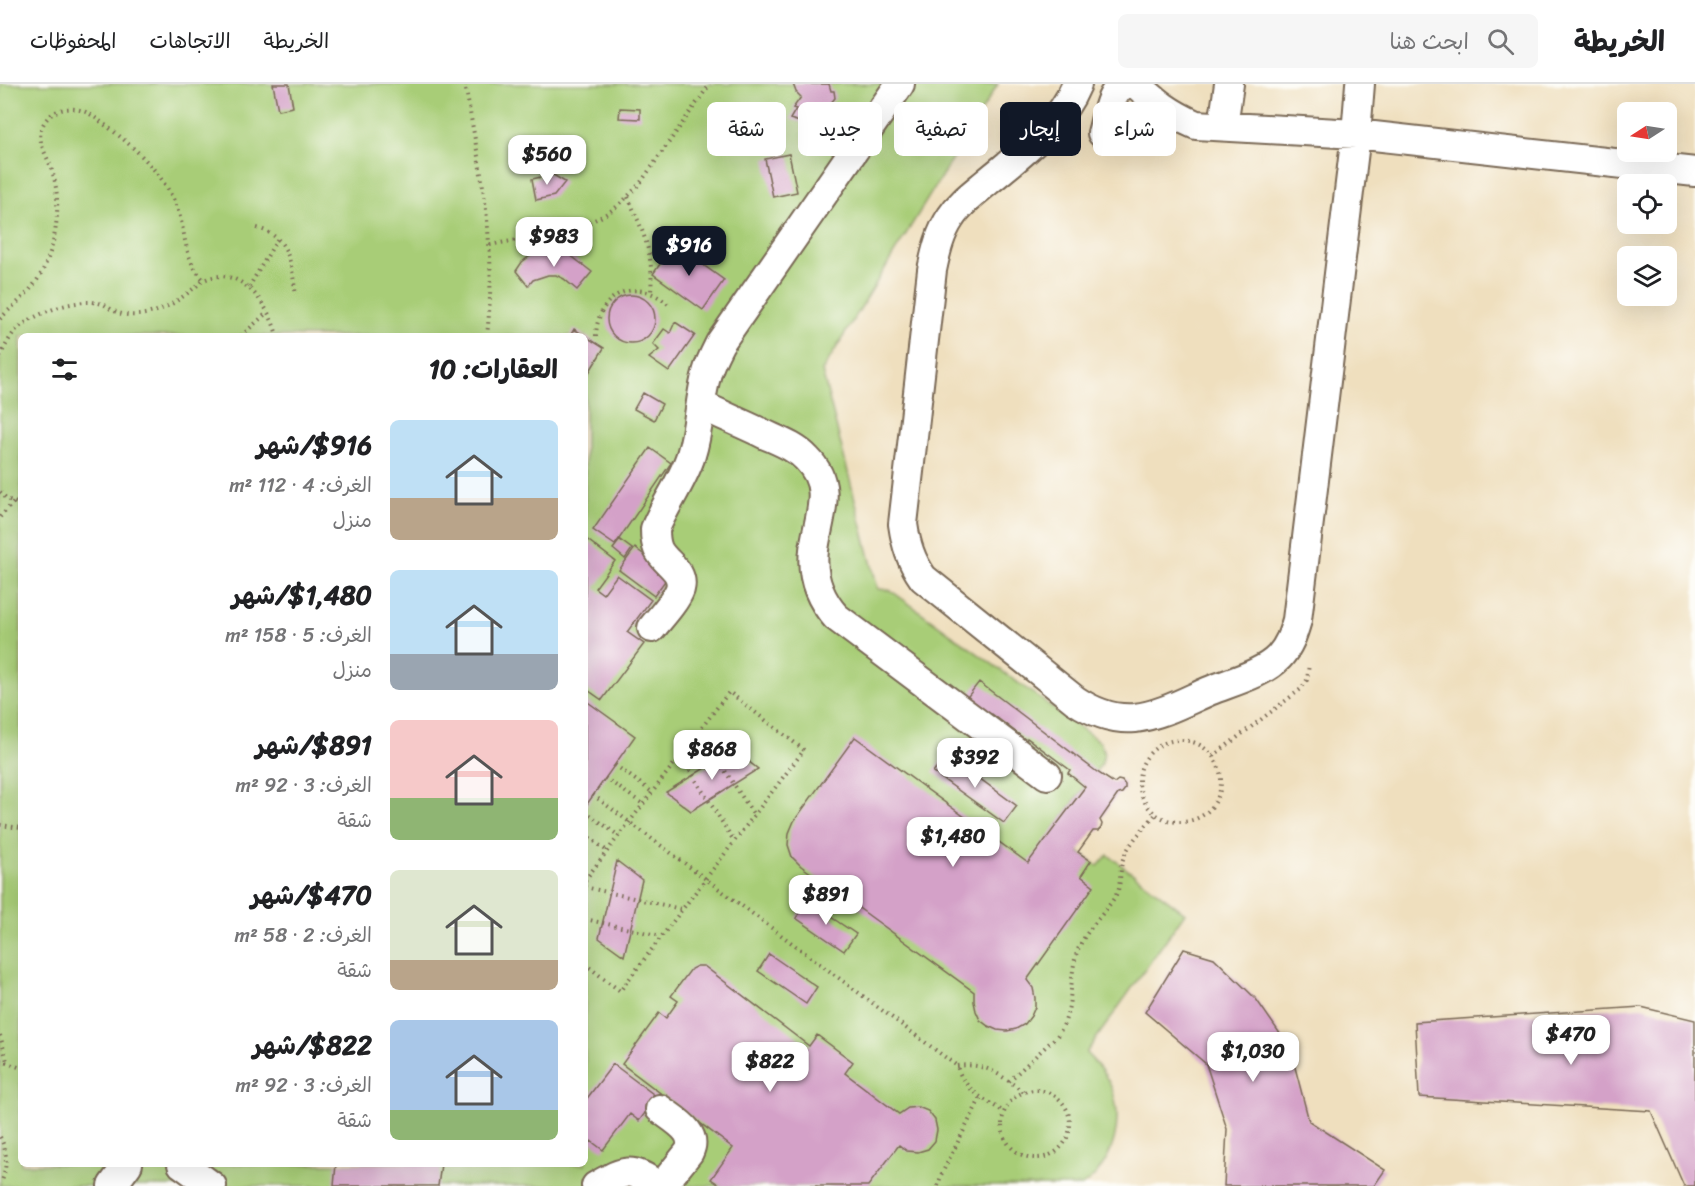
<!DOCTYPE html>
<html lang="ar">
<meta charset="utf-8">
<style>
:root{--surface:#fff;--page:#f6f6f6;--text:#202124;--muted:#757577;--line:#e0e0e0;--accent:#111827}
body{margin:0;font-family:Sriracha,"Playpen Sans Arabic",sans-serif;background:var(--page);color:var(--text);direction:rtl;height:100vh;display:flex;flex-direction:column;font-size:22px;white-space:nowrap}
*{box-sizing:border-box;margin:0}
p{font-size:20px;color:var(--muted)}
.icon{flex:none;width:33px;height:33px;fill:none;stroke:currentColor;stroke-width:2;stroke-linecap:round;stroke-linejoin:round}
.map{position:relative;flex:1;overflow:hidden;direction:ltr}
.details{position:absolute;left:18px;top:249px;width:570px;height:834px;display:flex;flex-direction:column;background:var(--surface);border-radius:9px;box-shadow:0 6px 24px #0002;direction:rtl}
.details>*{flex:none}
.banner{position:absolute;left:606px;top:18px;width:570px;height:54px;direction:rtl;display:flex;gap:12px}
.needle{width:39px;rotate:258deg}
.buttons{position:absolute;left:1617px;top:18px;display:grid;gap:12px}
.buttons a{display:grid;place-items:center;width:60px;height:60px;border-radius:9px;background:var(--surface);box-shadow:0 6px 24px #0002;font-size:30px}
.price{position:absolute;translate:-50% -51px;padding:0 14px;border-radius:12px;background:#fff;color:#222;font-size:20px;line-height:39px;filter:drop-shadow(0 2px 3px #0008)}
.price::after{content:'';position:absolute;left:50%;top:36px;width:18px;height:14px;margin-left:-9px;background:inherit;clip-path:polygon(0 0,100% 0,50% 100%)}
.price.selected{background:var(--accent);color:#fff}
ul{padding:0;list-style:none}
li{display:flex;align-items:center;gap:18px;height:150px;padding:0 30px}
li span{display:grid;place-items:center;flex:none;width:168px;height:120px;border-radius:9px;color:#555}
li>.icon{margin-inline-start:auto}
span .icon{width:72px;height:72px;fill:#fffc;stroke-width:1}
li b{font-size:26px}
h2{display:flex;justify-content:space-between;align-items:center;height:72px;padding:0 30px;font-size:26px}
.tag{padding:0 21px;border-radius:9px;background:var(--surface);box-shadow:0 6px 24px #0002;font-size:21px;line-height:54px}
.tag.selected{background:var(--accent);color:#fff}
header{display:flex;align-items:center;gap:36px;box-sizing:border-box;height:84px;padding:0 30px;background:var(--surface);border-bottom:2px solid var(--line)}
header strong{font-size:28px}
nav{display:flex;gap:33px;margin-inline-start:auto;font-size:21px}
.search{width:420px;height:54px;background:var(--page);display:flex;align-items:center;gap:15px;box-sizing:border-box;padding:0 21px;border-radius:9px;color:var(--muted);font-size:22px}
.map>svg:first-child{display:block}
.green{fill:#a8cd77;stroke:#727c4a;stroke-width:1.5;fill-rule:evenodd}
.building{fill:#d4a1c8}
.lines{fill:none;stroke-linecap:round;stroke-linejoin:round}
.minor-casing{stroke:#7a6956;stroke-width:32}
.path{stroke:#7a6956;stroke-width:4;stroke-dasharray:1.5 4.5;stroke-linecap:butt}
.minor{stroke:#fff;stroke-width:28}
</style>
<header>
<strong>الخريطة</strong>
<div class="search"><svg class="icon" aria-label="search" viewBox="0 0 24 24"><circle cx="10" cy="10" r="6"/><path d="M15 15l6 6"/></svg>ابحث هنا</div>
<nav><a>الخريطة</a><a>الاتجاهات</a><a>المحفوظات</a></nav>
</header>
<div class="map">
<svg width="1695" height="1102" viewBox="0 0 1695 1102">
<rect width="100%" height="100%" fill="#fdfcf7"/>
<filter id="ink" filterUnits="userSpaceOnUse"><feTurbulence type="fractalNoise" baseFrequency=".0167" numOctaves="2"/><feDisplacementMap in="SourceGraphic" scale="12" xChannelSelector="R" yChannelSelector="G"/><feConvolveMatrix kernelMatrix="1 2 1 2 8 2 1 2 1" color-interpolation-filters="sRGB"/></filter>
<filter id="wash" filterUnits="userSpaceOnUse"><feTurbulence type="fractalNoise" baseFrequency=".008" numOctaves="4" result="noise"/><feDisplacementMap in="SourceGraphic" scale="24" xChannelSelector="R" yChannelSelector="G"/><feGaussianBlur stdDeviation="1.35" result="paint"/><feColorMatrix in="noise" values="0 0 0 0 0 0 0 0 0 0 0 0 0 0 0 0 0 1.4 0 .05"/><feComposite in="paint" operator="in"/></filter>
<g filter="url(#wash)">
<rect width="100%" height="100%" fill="#efdfbe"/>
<path class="green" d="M0,0H998L822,287L878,505L890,506L1100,658L1104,668L1102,679L1052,748L1098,782L1108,771L1185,829L1086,969C1095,978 1103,987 1109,998C1126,1034 1115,1079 1082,1102H0ZM21,252H585V1080H21Z"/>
<g id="blocks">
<path class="building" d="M273,0H289L293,23L278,26Z
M793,0H829L831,7H834L835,14L829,21L835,35L814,44L811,40L809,41L790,35L796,25L793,24L801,13L796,8Z
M620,24L640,25V35L619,34Z
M789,70L797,108L773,113L765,75Z
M545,86L565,98L554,112L536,116L532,95L541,93Z
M674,160L724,196L703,226L653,190Z
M550,166L570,171L592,188L577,206L564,195L556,191H548L533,196L528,202L516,187L522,178L530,172L539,168Z
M607 235a24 24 0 1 1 48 0a24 24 0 1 1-48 0Z
M675,238L695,251L669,288L649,274L659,266L653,260L664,245L670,249Z
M574,245L604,264L585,295V252H570Z
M643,309L662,320L654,336L634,325Z
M650,364L671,379L615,461L593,446Z
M585,454L615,477L595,504L603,510L617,491L651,516L627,548L644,560L602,616L585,604Z
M620,456L632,465L625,475L613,465Z
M635,464L670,490L654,512L619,486Z
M979,598L1097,688L1114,699L1118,696L1122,697L1125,701V705L1122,709L1118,710L1100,736L1102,740L1101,744L1098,747H1093L1078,768L1091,777L1081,792L1094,802L1027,896L1033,904L1035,914V923L1031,932L1025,940L1016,945L1007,947L997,946L988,942L980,936L976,927L974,918V908L801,782L792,773L788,761L789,749L794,737L855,653L1028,779L1085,703L1068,689L1070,686L1027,654L1026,656L992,630L989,634L965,616Z
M585,616L635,652L585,723Z
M734,666L758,685L691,727L666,708Z
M946,670L1017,722L1004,739L933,688Z
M617,777L642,796L624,872L599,854Z
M807,817L856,850L844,867L796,834Z
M1184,865L1214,874L1256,915L1290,964L1309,1037L1385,1086L1374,1102H1224L1227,1045L1206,980L1145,928Z
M769,870L817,903L806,920L758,887Z
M697,882H704L809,962L817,951L853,978L845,989L899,1030L908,1024L918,1023L928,1027L935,1036L937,1046L935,1057L928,1065L918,1068L907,1067L899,1061L868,1102H721L711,1095L733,1064L622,980L659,929L666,934L678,917L671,912L691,885Z
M1641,923L1695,936V1102H1684L1651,1027L1419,1013L1415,938Z
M613,980L657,1013L639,1037L630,1030L603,1066L591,1057L585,1065V1017Z
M336,1080H441L438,1102H334Z"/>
</g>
</g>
<g filter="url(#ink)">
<use href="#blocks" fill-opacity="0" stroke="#7a6956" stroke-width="1.5"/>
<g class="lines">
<g class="minor-casing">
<path id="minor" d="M1077,0C1059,43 1022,69 987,98C974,109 960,119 951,133C940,149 936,167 932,186L903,440C906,461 911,477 923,494L1075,616C1093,628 1113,636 1135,634C1161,631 1186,617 1209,607C1231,598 1263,590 1279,573C1289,562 1293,550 1297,536L1356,50L1360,0
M1136,0C1157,19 1169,29 1196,41L1356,50L1695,88
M1223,42L1229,0
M1102,49C1107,33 1109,6 1126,0
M701,321C722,331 743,340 764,350C779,357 796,363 807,375C835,403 818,433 814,466C811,491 819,514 836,533L1047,691
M652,544C660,534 676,517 680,505C685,486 664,479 658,465C655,458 655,452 655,445C665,420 683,397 691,371C700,343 699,315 707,289C710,278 715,269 720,259L900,0
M660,1025C674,1036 699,1048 689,1068L662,1102
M182,1080L212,1102
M112,1102L128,1080
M596,1102C623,1087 631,1081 658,1102"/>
</g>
<path class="path" d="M465,0C474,53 486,106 489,160C492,190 490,222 487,252
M628,113C643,148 654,169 651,208
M257,144C291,153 291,182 296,211
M490,161C530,153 581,149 615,124C625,116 633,107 641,98L710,0
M249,203L278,154
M0,235C10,224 23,215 32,203C55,175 63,124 53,90C50,76 37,60 41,46C48,23 74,19 93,32C126,56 159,82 176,121C187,148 182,174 204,196
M241,252L268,228
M596,252C597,208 638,191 670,222
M0,272C5,263 10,252 17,245C35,229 79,212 102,220C106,221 110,225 114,227C124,232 135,232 145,230C163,227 179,216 193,205C197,202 200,199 204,196C240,179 270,222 277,252
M0,408L7,415L21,421
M0,433L14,418
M699,647L754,731
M1139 697a41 41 0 1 1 82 0a41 41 0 1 1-82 0Z
M680,671L734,757
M1213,672L1301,605L1307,596L1309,580
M615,681L652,708
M605,694L643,720
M593,711L957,982C964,1006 984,1015 1004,1028
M585,727L619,752
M0,741L21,744
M585,750L607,767
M585,796L729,608L804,666L620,907L585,880
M585,803L681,825
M585,835L661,852
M0,951L7,977
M0,976L21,984
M957,982C987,978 1001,992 1024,1008
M1009,997L1057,952C1075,928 1068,896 1077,868C1085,846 1104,831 1116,811C1122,799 1119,787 1123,775C1128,760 1145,743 1155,731
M1002 1040a34 34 0 1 1 68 0a34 34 0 1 1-68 0Z
M0,1053C8,1068 7,1081 2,1097
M938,1102L941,1091L981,1013"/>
<use href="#minor" class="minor"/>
</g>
</g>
</svg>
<div class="buttons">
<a><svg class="needle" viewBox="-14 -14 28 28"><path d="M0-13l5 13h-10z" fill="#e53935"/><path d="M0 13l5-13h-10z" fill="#757577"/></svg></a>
<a><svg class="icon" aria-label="locate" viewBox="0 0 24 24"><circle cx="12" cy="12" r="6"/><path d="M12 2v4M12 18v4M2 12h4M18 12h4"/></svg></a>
<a><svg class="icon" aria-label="layers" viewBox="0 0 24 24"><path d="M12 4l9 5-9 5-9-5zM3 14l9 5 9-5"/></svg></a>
</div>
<b class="price" style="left:547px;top:102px">$560</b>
<b class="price" style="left:554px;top:184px">$983</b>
<b class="price selected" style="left:689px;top:193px">$916</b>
<b class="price" style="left:712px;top:697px">$868</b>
<b class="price" style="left:975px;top:705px">$392</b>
<b class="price" style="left:953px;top:784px">$1,480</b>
<b class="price" style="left:826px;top:842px">$891</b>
<b class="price" style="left:1571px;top:982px">$470</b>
<b class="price" style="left:1253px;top:999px">$1,030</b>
<b class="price" style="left:770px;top:1009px">$822</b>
<div class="banner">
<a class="tag">شراء</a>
<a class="tag selected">إيجار</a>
<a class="tag">تصفية</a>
<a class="tag">جديد</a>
<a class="tag">شقة</a>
</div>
<section class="details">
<h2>العقارات: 10<svg class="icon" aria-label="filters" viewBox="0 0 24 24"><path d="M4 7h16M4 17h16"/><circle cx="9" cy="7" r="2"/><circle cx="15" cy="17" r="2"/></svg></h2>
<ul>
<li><span style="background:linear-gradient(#bfe0f5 65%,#b9a48a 0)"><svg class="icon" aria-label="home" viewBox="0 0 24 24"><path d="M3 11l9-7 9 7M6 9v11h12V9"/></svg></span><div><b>$916/شهر</b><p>الغرف: 4 · 112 m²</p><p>منزل</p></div></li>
<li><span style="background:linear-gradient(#bfe0f5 70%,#9aa5b1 0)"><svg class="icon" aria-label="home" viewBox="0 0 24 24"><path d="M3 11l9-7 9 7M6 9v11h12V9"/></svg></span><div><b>$1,480/شهر</b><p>الغرف: 5 · 158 m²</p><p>منزل</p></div></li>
<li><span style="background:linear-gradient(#f6c9c9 65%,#8fb573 0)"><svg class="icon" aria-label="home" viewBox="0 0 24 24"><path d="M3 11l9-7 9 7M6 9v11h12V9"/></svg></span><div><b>$891/شهر</b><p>الغرف: 3 · 92 m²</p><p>شقة</p></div></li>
<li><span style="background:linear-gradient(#dfe7d0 75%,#b9a48a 0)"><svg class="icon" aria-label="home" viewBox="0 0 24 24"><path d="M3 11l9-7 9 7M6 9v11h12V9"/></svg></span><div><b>$470/شهر</b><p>الغرف: 2 · 58 m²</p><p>شقة</p></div></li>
<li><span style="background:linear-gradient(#a9c7e8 75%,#8fb573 0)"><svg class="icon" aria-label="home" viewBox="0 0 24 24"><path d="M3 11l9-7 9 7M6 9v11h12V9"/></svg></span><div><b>$822/شهر</b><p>الغرف: 3 · 92 m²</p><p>شقة</p></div></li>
</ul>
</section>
</div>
